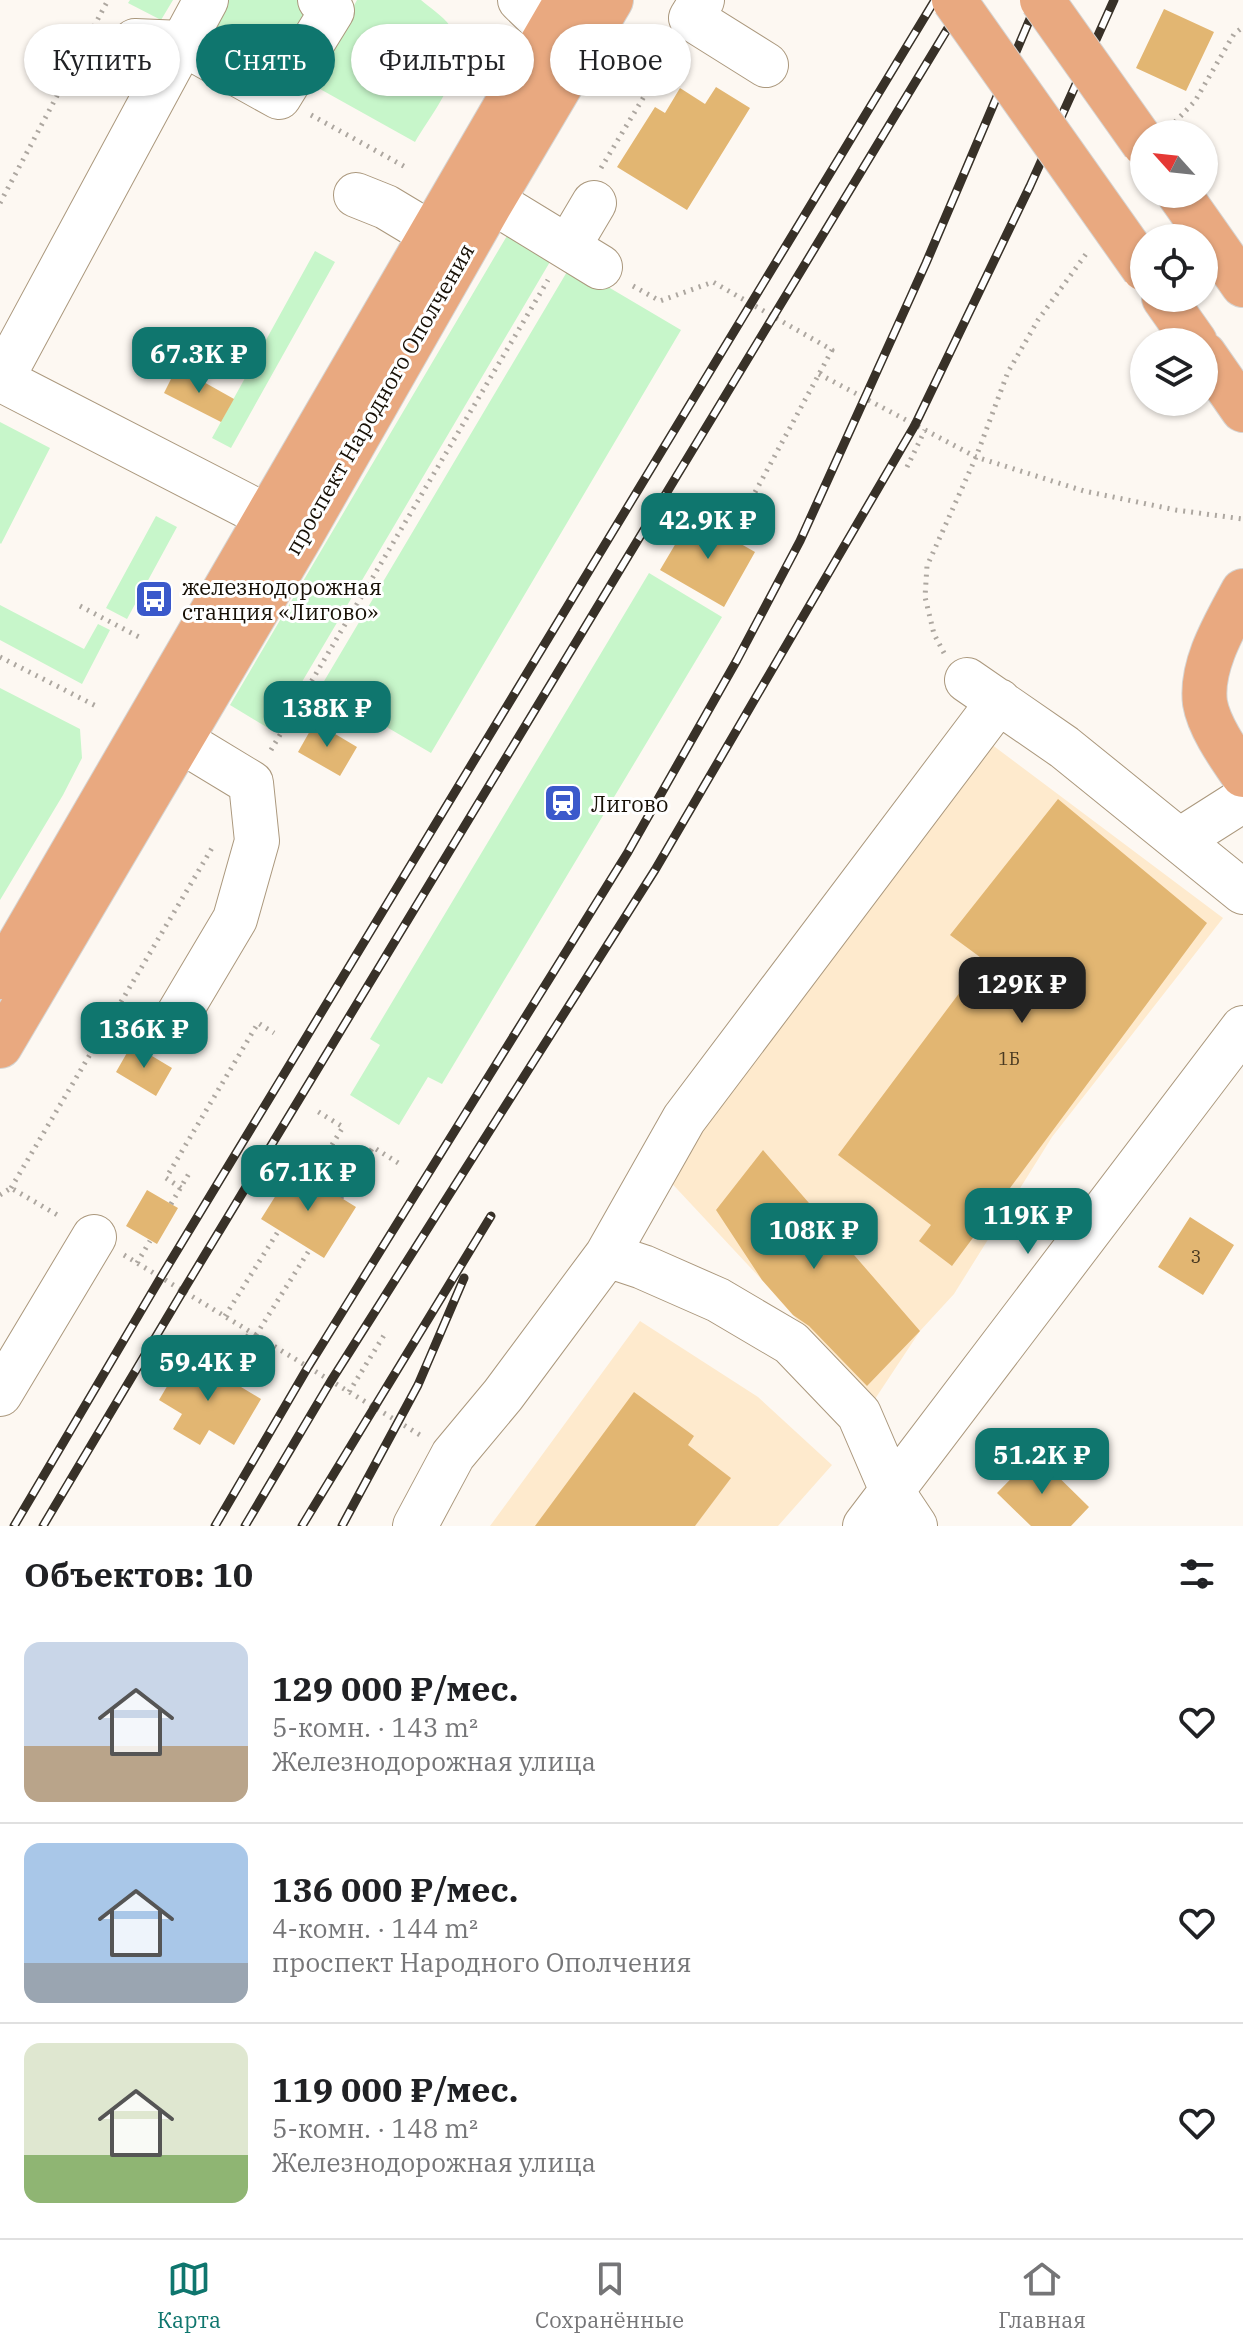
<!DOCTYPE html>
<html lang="ru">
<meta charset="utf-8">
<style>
:root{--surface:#fff;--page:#f6f6f6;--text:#202124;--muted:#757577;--line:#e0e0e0;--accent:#0f766e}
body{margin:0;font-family:"IBM Plex Serif",serif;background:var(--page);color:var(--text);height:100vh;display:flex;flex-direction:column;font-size:30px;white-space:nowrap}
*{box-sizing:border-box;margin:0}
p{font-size:26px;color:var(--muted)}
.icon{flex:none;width:44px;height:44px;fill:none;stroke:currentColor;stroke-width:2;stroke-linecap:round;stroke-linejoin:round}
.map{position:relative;height:1526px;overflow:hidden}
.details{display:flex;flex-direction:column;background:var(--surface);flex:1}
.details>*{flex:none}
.hud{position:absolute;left:24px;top:24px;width:800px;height:72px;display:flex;gap:16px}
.needle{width:52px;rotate:297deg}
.fabs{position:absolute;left:1130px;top:120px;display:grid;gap:16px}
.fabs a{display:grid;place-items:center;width:88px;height:88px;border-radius:50%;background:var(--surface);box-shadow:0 2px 6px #0004;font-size:40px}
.price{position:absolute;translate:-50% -68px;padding:0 18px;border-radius:16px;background:var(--accent);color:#fff;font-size:26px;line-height:52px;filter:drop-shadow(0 2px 4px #0008)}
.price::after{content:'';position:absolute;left:50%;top:48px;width:24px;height:18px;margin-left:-12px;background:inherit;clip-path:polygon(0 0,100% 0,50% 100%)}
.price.on{background:#222;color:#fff}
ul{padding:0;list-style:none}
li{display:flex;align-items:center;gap:24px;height:200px;padding:0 24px}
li+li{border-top:2px solid var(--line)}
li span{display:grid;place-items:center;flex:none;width:224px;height:160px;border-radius:16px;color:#555}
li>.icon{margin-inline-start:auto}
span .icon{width:96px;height:96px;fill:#fffc;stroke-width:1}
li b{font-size:34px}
h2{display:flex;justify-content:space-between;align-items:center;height:96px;padding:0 24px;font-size:34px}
.tag{padding:0 28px;border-radius:36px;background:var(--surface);box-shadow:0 2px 6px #0004;font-size:28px;line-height:72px}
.tag.on{background:var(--accent);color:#fff}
.dock{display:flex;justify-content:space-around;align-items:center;height:112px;border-top:2px solid var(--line);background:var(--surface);font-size:22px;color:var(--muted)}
.dock a{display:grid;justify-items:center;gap:4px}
.dock .on{color:var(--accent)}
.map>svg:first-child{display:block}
.built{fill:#feeacd}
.green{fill:#c7f6ca}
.building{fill:#e2b672}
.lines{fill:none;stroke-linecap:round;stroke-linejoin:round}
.minor-casing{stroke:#ab987d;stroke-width:46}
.major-casing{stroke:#d5d4d2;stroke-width:46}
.path{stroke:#ada7a0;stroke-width:5;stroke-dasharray:2 6;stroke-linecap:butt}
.minor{stroke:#fff;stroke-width:44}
.major{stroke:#e9a980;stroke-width:44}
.rail-casing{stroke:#383128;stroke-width:9}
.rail{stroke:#fff;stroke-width:6;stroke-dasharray:18;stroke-linecap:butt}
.major-bridge-casing{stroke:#d5d4d2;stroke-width:46;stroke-linecap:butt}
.major-bridge{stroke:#e9a980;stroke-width:44}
.labels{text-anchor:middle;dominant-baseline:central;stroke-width:6;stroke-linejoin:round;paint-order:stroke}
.number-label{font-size:18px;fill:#4a3a21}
.street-label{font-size:22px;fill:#171006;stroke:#fff}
.poi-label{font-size:22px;fill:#171006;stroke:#fff;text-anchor:start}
</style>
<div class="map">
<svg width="1243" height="1526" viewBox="0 0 1243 1526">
<rect width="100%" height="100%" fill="#fdf8f2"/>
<path class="built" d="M983,738L1223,918L1052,1137L954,1294L920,1331L873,1402L861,1392L762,1280L664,1175Z
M640,1321L758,1397L832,1465L778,1526H490Z"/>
<path class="green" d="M130,0H173L161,20L128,3Z
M224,0H314L274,61L210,23Z
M357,0H421C430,8 443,16 450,26C475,62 433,111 415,142L311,84Z
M511,229L554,255L273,731L230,705Z
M315,251L335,262L231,448L212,438Z
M571,265L681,330L431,753L320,688Z
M0,422L50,448L1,544L0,543Z
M156,516L177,527L127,619L106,608Z
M649,573L722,617L442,1084L428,1077L399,1125L350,1095L380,1045L370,1039Z
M0,605L84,649L98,624L110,630L82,684L0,640Z
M0,688L80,729L82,758L63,795L0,900Z"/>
<path class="building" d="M1164,9L1214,32L1186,91L1136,68Z
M716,87L750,108L687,210L617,167L655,107L665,113L680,88L705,104Z
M177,367L234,399L221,422L164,393Z
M692,516L755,552L724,607L660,570Z
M315,722L357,747L340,776L298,752Z
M1058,799L1207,923L952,1266L919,1241L931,1225L838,1155L984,960L950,935Z
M132,1044L172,1068L156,1096L116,1072Z
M763,1150L920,1331L867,1386L809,1326L793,1315L762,1280L716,1210Z
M293,1168L356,1207L324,1258L261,1219Z
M147,1190L178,1208L157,1244L126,1226Z
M1190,1217L1234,1245L1203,1295L1158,1267Z
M186,1354L261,1399L234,1445L209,1430L200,1445L173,1429L182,1414L159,1400Z
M634,1392L694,1436L688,1445L731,1478L695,1526H535Z
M1035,1454L1089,1507L1071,1526H1031L997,1493Z"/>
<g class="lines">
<g class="minor-casing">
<path id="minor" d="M520,0L576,54
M702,0L691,18L766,65
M135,41L182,43L279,97L332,11L320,0
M356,195L386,207L431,234
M492,201L600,267
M568,247L594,203
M0,379L266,516
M1,380L206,0
M967,680L1064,747L1243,892
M1180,840L1243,800
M178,1015L235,919L257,841L251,783L180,740
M607,1255L643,1267L718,1300L791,1343L859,1414L893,1493L915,1526
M0,1394L94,1237
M415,1526L453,1455L503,1395L607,1255L684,1119L999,701
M865,1526L1243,1028"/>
</g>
<g class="major-casing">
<path id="major" d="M1179,194L1243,285
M1164,298L1195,342
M1204,354L1243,410
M1243,591C1226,623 1200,665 1205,703C1209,727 1230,756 1243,775
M0,977L567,0
M0,1046L302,534L492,201L611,0"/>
</g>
<path class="path" d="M311,115L409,169
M1175,122L1195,101L1234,34L1243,27
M601,168L672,50
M0,203L108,0
M633,286L660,301L713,282L832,350L753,496
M819,374L976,457L1084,491L1176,510L1243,519
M907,467L925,430
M80,606L139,637
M944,653L934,634L925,597L927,566L976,457L1008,372L1038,320L1086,254
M0,657L98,707
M271,750L548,280
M311,1179L343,1127L317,1111
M11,1188L212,848
M181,1188L166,1178L258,1023L274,1033
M0,1195L11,1188L61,1217
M341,1198L373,1147L403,1166
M171,1204L191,1170
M124,1255L420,1435
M137,1263L150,1241
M225,1316L279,1230
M256,1335L310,1249
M231,1364L250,1332
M349,1392L386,1332"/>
<use href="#minor" class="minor"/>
<use href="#major" class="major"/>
<g class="rail-casing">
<path id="rail" d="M14,1526L161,1277L935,0
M43,1526L183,1291L965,0
M215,1526L308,1367L628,852L737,660L800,541L926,263L1038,0
M245,1526L331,1381L655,870L915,425L1030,186L1114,0
M302,1526L491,1216
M342,1526L418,1385L464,1278"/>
</g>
<use href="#rail" class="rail"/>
<g class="major-bridge-casing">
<path id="major-bridge" d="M954,0L1144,269
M1042,0L1144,144"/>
</g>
<use href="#major-bridge" class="major-bridge"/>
</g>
<defs>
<g id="bus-square" transform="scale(2)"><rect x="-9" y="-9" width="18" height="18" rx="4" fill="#3b59cb" stroke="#fff"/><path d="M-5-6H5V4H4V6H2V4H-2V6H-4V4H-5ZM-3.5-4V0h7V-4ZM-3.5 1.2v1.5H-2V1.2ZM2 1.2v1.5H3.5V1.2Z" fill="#fff"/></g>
<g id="station-square" transform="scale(2)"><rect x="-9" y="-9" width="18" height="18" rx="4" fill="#3b59cb" stroke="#fff"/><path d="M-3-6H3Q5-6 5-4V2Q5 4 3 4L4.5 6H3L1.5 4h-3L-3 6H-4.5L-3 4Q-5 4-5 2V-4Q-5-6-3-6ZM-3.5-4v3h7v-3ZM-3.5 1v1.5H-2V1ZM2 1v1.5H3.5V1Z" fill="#fff"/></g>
</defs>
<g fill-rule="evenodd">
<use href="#bus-square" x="154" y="599"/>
<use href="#station-square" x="563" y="803"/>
</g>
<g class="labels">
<g class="number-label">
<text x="1009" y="1058">1Б</text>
<text x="1196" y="1256">3</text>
</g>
<g class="street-label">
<text transform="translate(379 399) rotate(-60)">проспект Народного Ополчения</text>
</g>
<g class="poi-label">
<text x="182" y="586">железнодорожная<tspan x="182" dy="25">станция «Лигово»</tspan></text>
<text x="591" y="803">Лигово</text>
</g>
</g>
</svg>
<div class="fabs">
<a><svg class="needle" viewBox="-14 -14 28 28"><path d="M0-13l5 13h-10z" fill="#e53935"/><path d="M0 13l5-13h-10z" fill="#757577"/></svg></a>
<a><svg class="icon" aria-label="locate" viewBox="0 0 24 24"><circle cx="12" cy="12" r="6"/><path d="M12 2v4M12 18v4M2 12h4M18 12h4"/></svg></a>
<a><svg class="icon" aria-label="layers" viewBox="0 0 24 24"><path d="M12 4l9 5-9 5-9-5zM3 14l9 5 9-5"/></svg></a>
</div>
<b class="price" style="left:199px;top:395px">67.3K ₽</b>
<b class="price" style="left:708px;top:561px">42.9K ₽</b>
<b class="price" style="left:327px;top:749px">138K ₽</b>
<b class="price on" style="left:1022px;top:1025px">129K ₽</b>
<b class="price" style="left:144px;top:1070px">136K ₽</b>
<b class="price" style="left:308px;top:1213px">67.1K ₽</b>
<b class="price" style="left:1028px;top:1256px">119K ₽</b>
<b class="price" style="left:814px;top:1271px">108K ₽</b>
<b class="price" style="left:208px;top:1403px">59.4K ₽</b>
<b class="price" style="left:1042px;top:1496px">51.2K ₽</b>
<div class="hud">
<a class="tag">Купить</a>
<a class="tag on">Снять</a>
<a class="tag">Фильтры</a>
<a class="tag">Новое</a>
</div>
</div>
<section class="details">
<h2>Объектов: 10<svg class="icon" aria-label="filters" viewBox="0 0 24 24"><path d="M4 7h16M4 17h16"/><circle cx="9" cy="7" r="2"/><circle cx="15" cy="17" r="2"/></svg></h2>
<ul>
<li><span style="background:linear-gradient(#c9d6e8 65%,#b9a48a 0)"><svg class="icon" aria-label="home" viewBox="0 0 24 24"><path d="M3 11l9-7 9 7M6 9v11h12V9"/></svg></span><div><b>129 000 ₽/мес.</b><p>5-комн. · 143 m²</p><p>Железнодорожная улица</p></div><svg class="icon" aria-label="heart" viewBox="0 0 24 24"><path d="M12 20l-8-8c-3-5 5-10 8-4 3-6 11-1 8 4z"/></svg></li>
<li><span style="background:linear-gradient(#a9c7e8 75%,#9aa5b1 0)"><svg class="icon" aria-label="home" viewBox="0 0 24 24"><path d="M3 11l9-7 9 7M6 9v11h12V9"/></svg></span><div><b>136 000 ₽/мес.</b><p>4-комн. · 144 m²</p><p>проспект Народного Ополчения</p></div><svg class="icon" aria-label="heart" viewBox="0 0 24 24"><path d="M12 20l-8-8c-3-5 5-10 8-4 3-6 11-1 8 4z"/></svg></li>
<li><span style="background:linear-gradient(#dfe7d0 70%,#8fb573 0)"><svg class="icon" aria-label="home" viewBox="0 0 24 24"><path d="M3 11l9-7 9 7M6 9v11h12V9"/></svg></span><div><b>119 000 ₽/мес.</b><p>5-комн. · 148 m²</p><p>Железнодорожная улица</p></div><svg class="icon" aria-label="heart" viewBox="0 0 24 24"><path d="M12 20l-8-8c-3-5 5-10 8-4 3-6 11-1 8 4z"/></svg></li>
</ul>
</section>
<nav class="dock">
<a class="on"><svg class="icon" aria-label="map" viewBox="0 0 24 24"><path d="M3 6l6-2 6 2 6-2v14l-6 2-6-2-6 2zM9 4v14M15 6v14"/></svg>Карта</a>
<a><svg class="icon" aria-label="saved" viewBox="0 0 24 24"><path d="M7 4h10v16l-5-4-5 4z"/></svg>Сохранённые</a>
<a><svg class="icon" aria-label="home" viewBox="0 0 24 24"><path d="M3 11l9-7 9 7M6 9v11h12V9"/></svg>Главная</a>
</nav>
